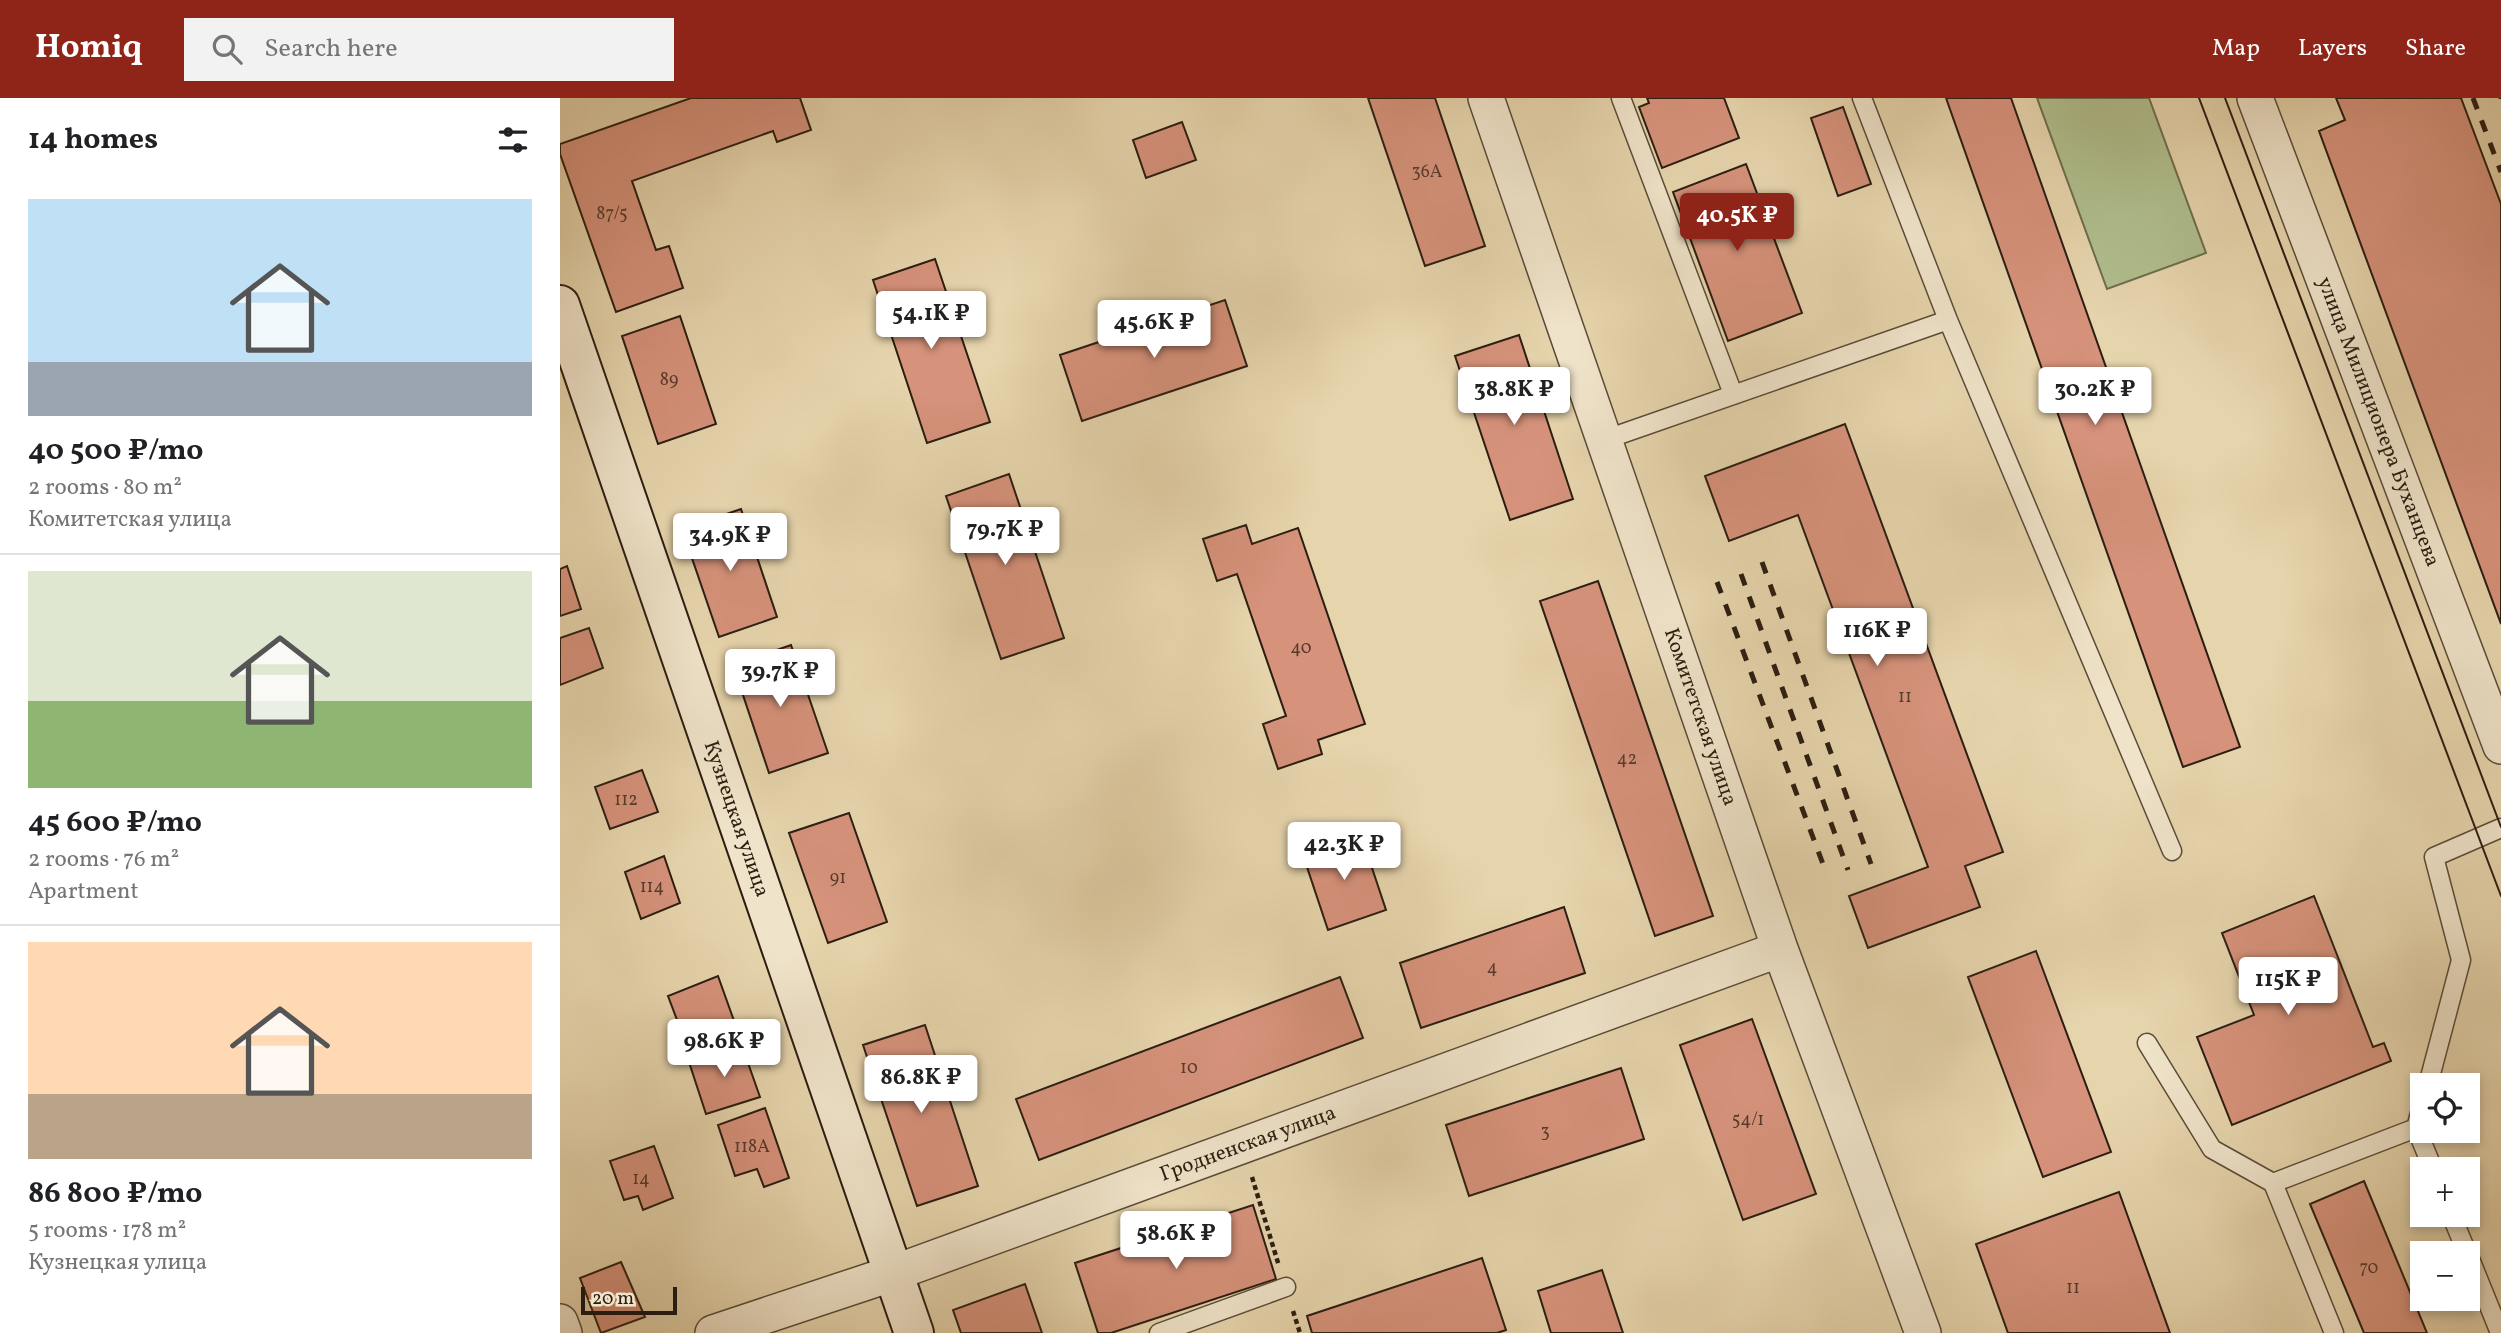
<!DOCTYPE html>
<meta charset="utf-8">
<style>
:root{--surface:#fff;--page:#f2f2f2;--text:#202124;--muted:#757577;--line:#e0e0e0;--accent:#8f2418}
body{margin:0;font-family:Vollkorn,serif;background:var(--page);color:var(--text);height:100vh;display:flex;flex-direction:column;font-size:26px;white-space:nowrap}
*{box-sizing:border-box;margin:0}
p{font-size:23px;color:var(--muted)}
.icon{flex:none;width:38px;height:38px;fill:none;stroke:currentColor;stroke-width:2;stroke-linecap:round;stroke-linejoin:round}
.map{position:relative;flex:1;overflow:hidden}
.drawer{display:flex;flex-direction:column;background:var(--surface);width:560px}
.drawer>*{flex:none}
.tools{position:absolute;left:1850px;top:975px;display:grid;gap:14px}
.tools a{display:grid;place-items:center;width:70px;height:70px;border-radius:0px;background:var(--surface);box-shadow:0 4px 10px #0003;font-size:35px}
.scale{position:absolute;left:21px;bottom:18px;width:96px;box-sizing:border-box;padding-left:7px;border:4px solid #2b1e11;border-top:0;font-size:19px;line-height:24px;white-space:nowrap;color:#2b1e11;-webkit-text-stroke:5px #efe3c9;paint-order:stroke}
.price{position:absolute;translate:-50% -60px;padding:0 16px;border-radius:7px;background:#fff;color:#222;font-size:23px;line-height:46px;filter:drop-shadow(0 2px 4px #0008)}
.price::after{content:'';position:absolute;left:50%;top:42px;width:21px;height:16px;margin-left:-10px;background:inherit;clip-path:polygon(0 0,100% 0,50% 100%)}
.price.current{background:var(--accent);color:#fff}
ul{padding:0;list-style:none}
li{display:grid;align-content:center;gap:14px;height:371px;padding:0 28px}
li+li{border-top:2px solid var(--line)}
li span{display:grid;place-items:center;height:217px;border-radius:0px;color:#555}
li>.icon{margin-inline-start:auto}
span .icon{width:126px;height:126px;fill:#fffc;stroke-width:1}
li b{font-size:30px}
h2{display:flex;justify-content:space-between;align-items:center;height:84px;padding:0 28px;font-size:30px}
header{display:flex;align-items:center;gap:42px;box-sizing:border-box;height:98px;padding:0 35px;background:var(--accent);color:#fff}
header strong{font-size:33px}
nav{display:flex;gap:38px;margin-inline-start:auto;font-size:24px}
.search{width:490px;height:63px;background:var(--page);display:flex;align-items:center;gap:18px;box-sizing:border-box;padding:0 24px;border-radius:0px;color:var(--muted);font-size:26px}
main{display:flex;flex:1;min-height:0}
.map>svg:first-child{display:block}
.green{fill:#b0be8d;stroke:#6e6e4f;stroke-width:2}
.building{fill:#d6927b;stroke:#2b1e11;stroke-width:2}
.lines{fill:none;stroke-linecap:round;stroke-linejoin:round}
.lane-casing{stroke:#5a4c38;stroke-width:21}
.street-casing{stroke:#5a4c38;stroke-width:38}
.secondary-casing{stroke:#2b1e11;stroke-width:42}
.path{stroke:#2b1e11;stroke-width:4.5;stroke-dasharray:5 3.5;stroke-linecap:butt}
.lane{stroke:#efe3c9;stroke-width:18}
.street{stroke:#efe3c9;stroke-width:35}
.secondary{stroke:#efe3c9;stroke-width:38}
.tram{stroke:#2b1e11;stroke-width:2}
.rail{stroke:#2b1e11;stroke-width:5;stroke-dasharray:12 12;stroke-linecap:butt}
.labels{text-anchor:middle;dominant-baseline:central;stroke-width:5;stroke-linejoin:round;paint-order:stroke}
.number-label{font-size:18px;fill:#563b2c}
.street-label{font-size:21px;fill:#2b1e11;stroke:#efe3c9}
</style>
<header>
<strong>Homiq</strong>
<div class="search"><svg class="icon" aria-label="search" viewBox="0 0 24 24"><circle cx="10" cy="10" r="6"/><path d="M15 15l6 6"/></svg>Search here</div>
<nav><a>Map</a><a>Layers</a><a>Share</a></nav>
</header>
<main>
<section class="drawer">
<h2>14 homes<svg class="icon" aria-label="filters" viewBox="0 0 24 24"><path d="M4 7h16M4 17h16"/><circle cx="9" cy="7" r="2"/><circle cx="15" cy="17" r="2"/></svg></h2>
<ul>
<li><span style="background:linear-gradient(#bfe0f5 75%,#9aa5b1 0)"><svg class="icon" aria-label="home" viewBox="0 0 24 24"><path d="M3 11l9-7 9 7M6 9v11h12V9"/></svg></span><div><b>40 500 ₽/mo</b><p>2 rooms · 80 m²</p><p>Комитетская улица</p></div></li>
<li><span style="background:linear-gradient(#dfe7d0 60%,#8fb573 0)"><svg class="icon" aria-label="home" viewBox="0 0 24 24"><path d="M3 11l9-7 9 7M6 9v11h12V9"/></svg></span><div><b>45 600 ₽/mo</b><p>2 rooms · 76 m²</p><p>Apartment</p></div></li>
<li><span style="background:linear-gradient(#ffd9b3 70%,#b9a48a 0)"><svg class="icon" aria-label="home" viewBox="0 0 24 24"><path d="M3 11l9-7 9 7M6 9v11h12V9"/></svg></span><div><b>86 800 ₽/mo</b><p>5 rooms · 178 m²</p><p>Кузнецкая улица</p></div></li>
</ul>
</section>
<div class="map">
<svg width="1941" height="1235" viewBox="0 0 1941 1235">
<rect width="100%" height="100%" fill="#e6d4ac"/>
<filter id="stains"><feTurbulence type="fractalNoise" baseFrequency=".00286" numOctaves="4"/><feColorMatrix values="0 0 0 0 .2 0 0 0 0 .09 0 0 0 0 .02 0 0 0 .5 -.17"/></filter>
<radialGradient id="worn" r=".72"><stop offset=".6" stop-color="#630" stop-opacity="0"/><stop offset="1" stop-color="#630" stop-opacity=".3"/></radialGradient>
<path class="green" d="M1477,0H1589L1646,155L1547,191Z"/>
<path class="building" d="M131,0H240L251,32L217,44L213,33L72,83L96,152L109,148L123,190L56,214L0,56V46Z
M808,0H875L925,148L865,168Z
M1087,0H1164L1179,40L1102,70L1079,9L1089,5Z
M1386,0H1451L1680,649L1623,669Z
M1776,0H1901L1941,106V526L1759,33L1785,22Z
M1283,9L1311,86L1278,98L1251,20Z
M622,24L636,62L586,80L573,42Z
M1186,66L1242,215L1168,243L1113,94Z
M375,161L430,324L367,345L313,182Z
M665,202L687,268L522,323L500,257Z
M120,218L156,326L98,346L62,238Z
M959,237L1013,401L950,422L895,258Z
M1285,326L1443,754L1405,768L1420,809L1308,850L1289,798L1368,769L1238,417L1169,443L1145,378Z
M449,376L504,540L441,561L386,398Z
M181,411L217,519L159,539L122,431Z
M686,427L692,446L738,430L805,626L758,642L762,656L718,671L703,626L726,618L677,476L657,483L643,441Z
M7,468L21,511L0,518V471Z
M1038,483L1153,818L1095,838L980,503Z
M29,530L43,570L0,587V540Z
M231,547L268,655L209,675L173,567Z
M82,672L98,714L50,731L35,689Z
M289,715L327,824L268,845L229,735Z
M801,737L826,812L768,832L743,757Z
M104,758L120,805L81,821L65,774Z
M1754,798L1813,949L1824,945L1831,963L1672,1027L1637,939L1694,917L1662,835Z
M1004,809L1025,875L861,930L840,865Z
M1476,853L1551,1054L1483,1079L1408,879Z
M158,878L178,934L128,951L108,898Z
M780,879L803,940L479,1062L456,1001Z
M1192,921L1256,1096L1183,1122L1120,947Z
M365,927L418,1088L357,1108L303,947Z
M181,945L200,999L146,1016L129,964Z
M1061,970L1084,1041L909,1098L886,1027Z
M205,1010L229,1080L204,1089L197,1071L175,1078L158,1027Z
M94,1048L113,1100L83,1112L78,1098L64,1102L50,1063Z
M1804,1083L1867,1235H1804L1750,1106Z
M1559,1094L1610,1235H1448L1416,1146Z
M693,1107L716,1181L551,1235H538L515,1165Z
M922,1160L946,1232L937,1235H752L747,1218Z
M61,1164L85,1219L41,1235L20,1180Z
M1042,1172L1063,1235H991L978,1193Z
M465,1186L482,1235H401L393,1212Z"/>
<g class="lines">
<g class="lane-casing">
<path id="lane" d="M1061,0L1173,296
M1302,0L1388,222L1612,753
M1044,342L1388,222
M1587,945L1652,1051L1713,1085
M1868,987L1901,862L1874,759L1941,730
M1862,1008L1856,1030L1873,1071
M1891,1116L1907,1155
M1908,1156L1940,1235
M599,1235L726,1189
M1774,1235L1713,1085L1856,1030"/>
</g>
<g class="street-casing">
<path id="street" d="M926,0L1220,851L1363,1235
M1695,0L1941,648
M0,1224L4,1235
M153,1235L331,1176L1220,851"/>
</g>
<g class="secondary-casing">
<path id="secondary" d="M0,207L354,1235"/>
</g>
<path class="path" d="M692,1079L719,1168
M733,1213L740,1235"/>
<use href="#lane" class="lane"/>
<use href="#street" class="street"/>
<use href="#secondary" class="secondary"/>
<path class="tram" d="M1639,0L1941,798
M1665,0L1941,729"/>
<path class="rail" d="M1913,0L1941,74
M1941,0V1
M1202,464L1311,766
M1181,476L1288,772
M1157,484L1266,774"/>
</g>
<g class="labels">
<g class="number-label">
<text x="867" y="74">36А</text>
<text x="52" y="116">87/5</text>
<text x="109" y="282">89</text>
<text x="741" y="550">40</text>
<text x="1345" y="599">11</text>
<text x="1067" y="661">42</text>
<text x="66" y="702">112</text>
<text x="278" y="780">91</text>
<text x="92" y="789">114</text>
<text x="932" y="870">4</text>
<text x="629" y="970">10</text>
<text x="1188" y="1022">54/1</text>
<text x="985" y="1034">3</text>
<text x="192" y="1049">118А</text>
<text x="81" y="1081">14</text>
<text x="1809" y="1170">70</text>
<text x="1513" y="1190">11</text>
</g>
<g class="street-label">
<text transform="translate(1818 324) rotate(69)">улица Милиционера Буханцева</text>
<text transform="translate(1140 619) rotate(71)">Комитетская улица</text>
<text transform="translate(176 721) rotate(71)">Кузнецкая улица</text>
<text transform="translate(688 1046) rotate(-20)">Гродненская улица</text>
</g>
</g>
<rect width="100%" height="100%" filter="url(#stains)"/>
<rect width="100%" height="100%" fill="url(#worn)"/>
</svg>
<div class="tools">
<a><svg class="icon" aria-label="locate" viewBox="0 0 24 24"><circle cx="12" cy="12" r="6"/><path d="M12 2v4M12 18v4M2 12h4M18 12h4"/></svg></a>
<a>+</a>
<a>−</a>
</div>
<div class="scale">20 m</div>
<b class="price current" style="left:1177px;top:155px">40.5K ₽</b>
<b class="price" style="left:371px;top:253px">54.1K ₽</b>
<b class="price" style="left:594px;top:262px">45.6K ₽</b>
<b class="price" style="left:954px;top:329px">38.8K ₽</b>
<b class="price" style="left:1535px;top:329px">30.2K ₽</b>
<b class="price" style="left:445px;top:469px">79.7K ₽</b>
<b class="price" style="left:170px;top:475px">34.9K ₽</b>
<b class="price" style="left:1317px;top:570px">116K ₽</b>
<b class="price" style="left:220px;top:611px">39.7K ₽</b>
<b class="price" style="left:784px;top:784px">42.3K ₽</b>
<b class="price" style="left:1728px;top:919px">115K ₽</b>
<b class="price" style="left:164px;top:981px">98.6K ₽</b>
<b class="price" style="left:361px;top:1017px">86.8K ₽</b>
<b class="price" style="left:616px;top:1173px">58.6K ₽</b>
</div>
</main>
